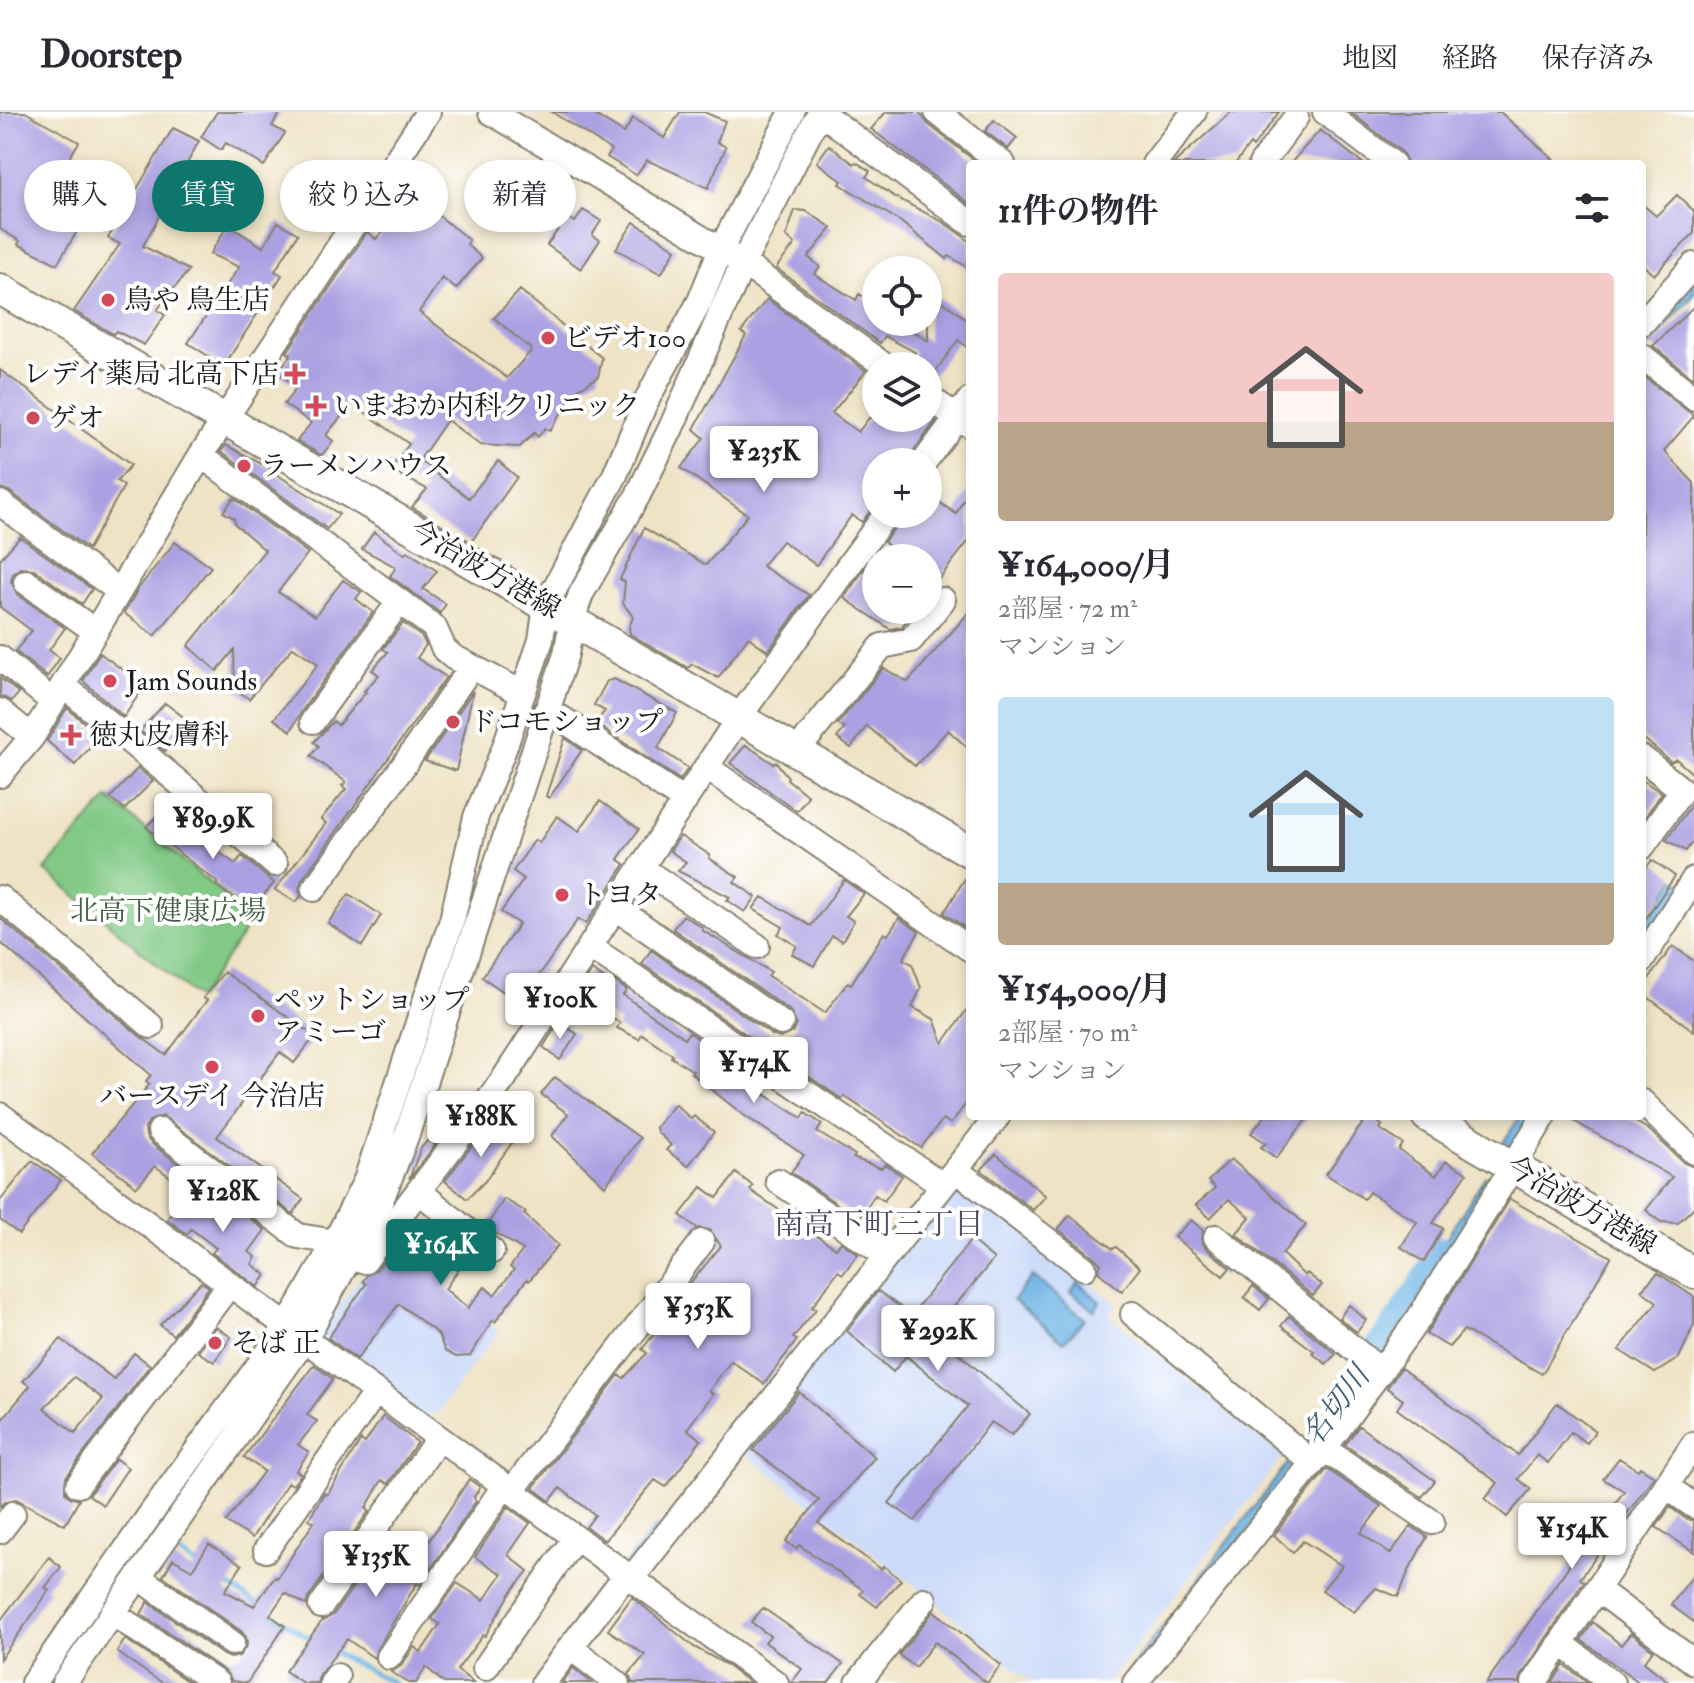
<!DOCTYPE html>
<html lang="ja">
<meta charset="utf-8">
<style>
:root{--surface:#fff;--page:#f7f7f7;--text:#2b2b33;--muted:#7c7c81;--line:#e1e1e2;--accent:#0f766e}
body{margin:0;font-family:"IM FELL Double Pica","Noto Serif JP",serif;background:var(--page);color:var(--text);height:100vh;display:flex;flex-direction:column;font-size:30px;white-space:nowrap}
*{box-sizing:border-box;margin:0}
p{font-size:26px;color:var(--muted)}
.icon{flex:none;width:44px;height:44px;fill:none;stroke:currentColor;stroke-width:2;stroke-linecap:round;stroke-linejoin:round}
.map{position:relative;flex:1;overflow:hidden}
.side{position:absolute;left:966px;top:48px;width:680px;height:960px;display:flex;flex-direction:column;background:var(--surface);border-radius:8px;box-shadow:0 4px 12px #0003}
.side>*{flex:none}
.banner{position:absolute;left:24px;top:48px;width:760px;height:72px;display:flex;gap:16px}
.fabs{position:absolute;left:862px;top:144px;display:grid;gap:16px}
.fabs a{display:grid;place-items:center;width:80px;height:80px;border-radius:50%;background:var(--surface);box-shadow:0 4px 12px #0003;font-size:40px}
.price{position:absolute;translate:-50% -68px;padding:0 18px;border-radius:8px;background:#fff;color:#222;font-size:26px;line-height:52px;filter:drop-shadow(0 2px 4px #0008)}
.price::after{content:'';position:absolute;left:50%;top:48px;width:24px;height:18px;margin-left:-12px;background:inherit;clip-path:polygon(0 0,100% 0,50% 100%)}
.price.current{background:var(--accent);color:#fff}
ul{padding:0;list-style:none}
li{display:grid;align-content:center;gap:16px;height:424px;padding:0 32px}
li span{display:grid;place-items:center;height:248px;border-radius:8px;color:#555}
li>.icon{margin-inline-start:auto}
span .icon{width:144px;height:144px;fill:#fffc;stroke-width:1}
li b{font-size:34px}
h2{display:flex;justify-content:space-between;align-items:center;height:96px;padding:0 32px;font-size:34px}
.pill{padding:0 28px;border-radius:36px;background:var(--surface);box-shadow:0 4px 12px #0003;font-size:28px;line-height:72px}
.pill.current{background:var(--accent);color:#fff}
header{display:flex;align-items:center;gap:48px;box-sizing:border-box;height:112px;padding:0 40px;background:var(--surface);border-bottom:2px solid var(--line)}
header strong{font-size:38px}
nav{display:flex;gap:44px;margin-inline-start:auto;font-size:28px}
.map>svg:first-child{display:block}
.built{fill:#ccdbf9}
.green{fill:#81c985;stroke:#4e7250;stroke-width:2}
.water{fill:#6fb6e6;stroke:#466981;stroke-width:2}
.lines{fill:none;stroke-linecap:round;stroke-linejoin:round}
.stream{stroke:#6fb6e6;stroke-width:5}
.river{stroke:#6fb6e6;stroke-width:32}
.building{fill:#aba1e2;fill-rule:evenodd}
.minor-casing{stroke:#868070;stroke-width:28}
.major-casing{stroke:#868070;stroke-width:34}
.minor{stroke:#fff;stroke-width:24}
.major{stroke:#fff;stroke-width:30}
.poi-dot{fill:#d1495b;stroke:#fff;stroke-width:3}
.labels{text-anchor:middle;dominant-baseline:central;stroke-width:8;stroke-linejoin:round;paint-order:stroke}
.poi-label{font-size:28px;fill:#1c1c1c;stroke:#fff;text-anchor:start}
.street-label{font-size:28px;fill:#1c1c1c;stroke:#fff}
.park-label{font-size:28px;fill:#446146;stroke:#fff}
.neighbourhood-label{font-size:30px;fill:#4e4b61;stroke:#fff}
.water-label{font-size:30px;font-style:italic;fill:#416177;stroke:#fff}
</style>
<header>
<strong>Doorstep</strong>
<nav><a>地図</a><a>経路</a><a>保存済み</a></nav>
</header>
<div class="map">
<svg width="1694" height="1571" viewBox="0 0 1694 1571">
<rect width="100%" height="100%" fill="#fff"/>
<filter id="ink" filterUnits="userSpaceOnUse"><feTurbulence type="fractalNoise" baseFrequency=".0125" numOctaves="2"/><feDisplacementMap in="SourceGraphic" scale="16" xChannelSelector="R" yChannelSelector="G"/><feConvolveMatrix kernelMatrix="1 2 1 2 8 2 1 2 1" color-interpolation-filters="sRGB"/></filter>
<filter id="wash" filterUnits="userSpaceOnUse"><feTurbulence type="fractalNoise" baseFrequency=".006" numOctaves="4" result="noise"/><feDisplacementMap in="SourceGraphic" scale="32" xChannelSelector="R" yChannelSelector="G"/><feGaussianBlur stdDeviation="1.8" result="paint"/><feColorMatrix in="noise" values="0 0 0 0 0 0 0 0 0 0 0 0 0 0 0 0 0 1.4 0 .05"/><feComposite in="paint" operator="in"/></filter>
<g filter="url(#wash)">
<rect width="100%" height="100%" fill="#efe3c5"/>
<path class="built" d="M955,1067L1117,1192L1108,1203L1283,1344L1108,1571H1032L927,1483L743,1340Z
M389,1128L499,1219L437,1301L422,1304L315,1225Z"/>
<path class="green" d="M108,686L253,807L198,887L45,758Z"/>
<path class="water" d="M1694,161V183L1649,235L1642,229V220Z
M1675,767L1685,772L1642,838V817Z
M1520,1004H1535L1509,1044L1499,1037Z
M1485,1064L1497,1071L1458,1134L1446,1127Z
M1432,1148L1443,1154L1427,1182L1415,1175Z
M1033,1164L1085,1207L1064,1230L1013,1188Z
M1078,1170L1100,1190L1094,1198L1071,1180Z
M1363,1253L1372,1258L1129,1571H1119Z"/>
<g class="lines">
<path class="stream" d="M177,1440L200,1455
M626,1453L655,1417
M225,1471L260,1494
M269,1500L314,1529
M333,1540L393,1571"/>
<path class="river" d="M1353,1274L1404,1205L1445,1141"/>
</g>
<g id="blocks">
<path class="building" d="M0,0H25L79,30L37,98L78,118L57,152L18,132L20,129L0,117Z
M217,0H281L272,14L285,21L264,54L226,31L221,38L201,25Z
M552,0H590L624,21L633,6L664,26L680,0H704L725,9L717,30L726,35L708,76L647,48L636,63L607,45L611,38Z
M886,0H919L928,12L979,52H970V92L871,17Z
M1231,0H1279L1253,35L1250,32L1235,52H1173Z
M1350,0H1500L1559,52H1408L1402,40Z
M994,8L1017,26L1008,37L985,19Z
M173,16L199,29L143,134L189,158L157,198L165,203L144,233L116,219L113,222L74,199L120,132L108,126Z
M1320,18L1364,52H1290Z
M829,33L854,52L856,50L870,59L866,65L895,85L943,110L964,125L970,130V157L949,144L947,147L901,110L840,72L842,69L817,50Z
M413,83L469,128L467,133L482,146L456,177L442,166L419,200L507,266L532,238L494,206L520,178L602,246L598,265L575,279L550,319L545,316L538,325L534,321L520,335L480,333L447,308L419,349L437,359L435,361L469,386L498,349L517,365L471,430L412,395L427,377L390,358L409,332L352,291L326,323L333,329L322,343L297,329L311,311L284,292L297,275L277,260L291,243L287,240L367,120L376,127Z
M1677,83L1694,99V121L1654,163L1642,152V92L1656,104Z
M583,98L601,109L592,123L600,128L581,157L547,133L567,105L575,110Z
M795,98L806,99L832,116L808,145L820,155L814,162L856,188L859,182L876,192V210H899L928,229V178L970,210V237L958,228L928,270V254H906L915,240L885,224L880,231L776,156L795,132L786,125Z
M278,110L298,122L275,159L282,163L224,254L188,231L239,155L210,142L228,113L263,135Z
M634,110L676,137L661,162L616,137Z
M767,187L866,259L832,301L858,320L869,306H928V303L936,309L912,341L909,350H876V391L862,410L852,403L816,453L782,429L762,454L809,483L768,539L748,525L718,566L692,552L688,556L630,522L629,515L633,505L623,491L625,470L620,467L644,416L706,453L748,403L681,356L704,326L694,317L746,223L741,220Z
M1694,194V265L1693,266L1653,234Z
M0,258L131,353L117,369L124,374L88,437L9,379L0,376Z
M1642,263L1694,304L1664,339L1694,371V663L1676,647L1671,650L1642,625Z
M226,333L277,360L276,362L339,402L327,417L221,339Z
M970,376V427L939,467L928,459V446H904L884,430L898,411L901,402H928V382L956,402Z
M234,386L308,441L278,480L315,504L343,468L361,480L356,487L373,500L301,600L291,619L274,607L318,552L293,535L249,587L235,577L234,538L217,559L188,534L265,438L235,412L234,406L223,400Z
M374,420L405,442L407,439L437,459L423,477L446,492L440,501L390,464L396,455L362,437Z
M20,425L92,477L82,492L34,457L20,456L13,462L11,469L17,482L65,516L49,538L60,546L47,565L15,539L32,519L0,495V447Z
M175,430L211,455L155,524L124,501L138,477Z
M867,453L876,460V498H913L902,515L890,517L844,486Z
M970,499V638L948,618L915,654L867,614L851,636L837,626L845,616L838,612L883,556L908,570Z
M403,511L422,525L426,533L417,546L446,565L302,768L299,776L301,784L296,790L275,778L326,711L321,707L346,677L342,674L346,670L311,644L319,634L314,630L333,609L338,613L366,580L364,579L379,563L372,558L388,540L383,537Z
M100,541L144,574L124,605L83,569Z
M0,566L19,581L12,589L0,584Z
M614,567L677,601L658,636L688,656L680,668L595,611L605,599L594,593L607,569Z
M473,579L456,659L425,649Z
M165,591L190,610L165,639L140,619Z
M67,596L100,624L75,653L47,629Z
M565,626L582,638L549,686L546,684Z
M746,633L774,652L776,650L788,665L787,667L808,684L797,699L730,651Z
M138,656L153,669L125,697L110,686Z
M1642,668L1662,681L1642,709Z
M600,689L639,717L618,747L625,752L586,812L578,807L520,891L482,865L519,812L501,800L524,767L513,759L535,728L539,731L557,704L579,719Z
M1694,689V728L1686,739L1666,728Z
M166,695L186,712L185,714L235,752L242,744L274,771L250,800L216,773L218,771L146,715Z
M680,724L710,743L709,746L738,765L734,770L756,785L745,800L727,788L730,785L678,759L686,750L670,739Z
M1652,748L1675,764L1642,812V761Z
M970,758V819L944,801Z
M844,768L864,782L846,804L854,809L842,829L832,824L814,854L792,842L797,834L778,822L783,815L753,797L762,785L811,814Z
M349,782L381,803L362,834L328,811Z
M683,803L703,816L702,818L771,860L768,864L825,901L848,870L851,872L884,821L888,823L899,806L919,820L903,847L912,852L921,876L912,895L934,907L943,931L970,893V986L951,1012L943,1007L921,1036L844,984L842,987L642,852L651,838L772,923L780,926L793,920L796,912L790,899L673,817Z
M0,806L141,925L166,943L207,888L203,886L224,860L315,924L294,951L280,940L217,1025L303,1087L293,1102L163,1004L149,1009L145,1016L146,1024L151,1031L199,1068L190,1079L155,1054L137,1075L92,1041L150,972L146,969L151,963L0,830Z
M1673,834L1694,849V919L1642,881V876Z
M592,858L612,872L614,869L627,878L623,883L685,926L689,920L733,953L735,951L746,958L743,963L754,972L752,974L802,1006L805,1001L822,1012L817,1020L855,1043L853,1046L881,1056L885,1052L902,1064L884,1089L875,1083L859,1107L791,1060L804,1043L742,1002L691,961L693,959L671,945L673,943L642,922L639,927L617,916L620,911L578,880Z
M559,910L577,922L560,948L543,935Z
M555,965L640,1026L605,1074L552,1024L568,1002L541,982Z
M675,992L691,1007L694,1004L714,1020L688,1054L666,1038L671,1033L657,1020L656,1015Z
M1265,1004H1309L1276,1046L1261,1035L1266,1031L1251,1021Z
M1368,1004L1382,1013L1380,1017L1403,1032L1399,1038L1436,1064L1446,1049L1467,1061L1433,1111L1443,1116L1424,1150L1401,1135L1417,1110L1369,1080L1364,1087L1326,1062Z
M1565,1004H1625L1648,1017L1684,1051L1694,1055V1095L1678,1111L1661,1110L1646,1098L1672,1065Z
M494,1005L516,1025L485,1069L467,1087L445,1069Z
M428,1028L435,1033L409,1067L421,1036Z
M996,1042L1046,1084L1033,1098L981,1058Z
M1231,1047L1306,1113L1282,1142L1305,1164L1307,1161L1322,1173L1313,1184L1236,1122L1250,1105L1229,1087L1210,1106L1196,1093L1215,1076L1208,1069Z
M32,1049L61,1068L19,1122L0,1108V1089Z
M736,1061L753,1074L750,1078L817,1124L836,1136L841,1130L858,1142L843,1162L838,1159L812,1195L816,1197L793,1226L797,1228L764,1272L731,1249L709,1279L713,1282L687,1317L701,1328L666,1375L655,1368L605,1428L586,1415L595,1403L560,1376L550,1389L533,1376L619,1263L624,1266L647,1241L642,1237L690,1178L687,1175L721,1134L710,1118L697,1116L680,1103L702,1075L717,1086Z
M185,1083L213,1103L224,1086L265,1118L249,1140L256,1145L252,1152L266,1163L258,1175L212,1141L216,1136L191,1117L187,1122L167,1107Z
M504,1087L526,1100L524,1102L558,1133L529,1169L527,1167L495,1210L493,1208L470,1244L456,1245L445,1239L438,1222L399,1192L357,1247L328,1226L366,1172L363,1169L367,1163L377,1158L409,1116L443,1141L451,1130L469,1142L445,1177L468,1196L485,1175L494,1183L514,1158L510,1155L523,1138L486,1115Z
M1510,1087L1611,1145L1542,1262L1464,1218L1449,1235L1426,1222Z
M1070,1103L1113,1137L1116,1135L1140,1156L1122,1179L1098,1160L1101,1152L1093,1144L1058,1117Z
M1191,1108L1203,1118L1202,1130L1206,1136L1230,1156L1223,1164L1174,1125Z
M971,1128L994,1147L933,1220L1030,1302L1012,1323L991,1310L915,1409L889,1391L968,1294L906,1244L893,1260L847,1219L878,1179L911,1203Z
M1658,1161L1694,1185V1213L1679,1246L1655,1261L1619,1238L1657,1190L1641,1178Z
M201,1170L209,1175L173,1223L160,1213Z
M1253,1174L1269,1187L1260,1198L1244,1185Z
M1349,1193L1366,1208L1357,1220L1339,1206Z
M1289,1204L1336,1242L1326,1252L1312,1241L1314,1239L1281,1214Z
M216,1215L231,1225L214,1250L198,1240Z
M61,1227L114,1267L134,1241L150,1253L66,1365L65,1380L70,1385L79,1388L65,1413L16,1387L7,1389L0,1394V1310L30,1274L23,1269ZM74,1265L103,1287L75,1321L44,1296Z
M314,1253L333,1267L307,1303L317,1309L298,1333L309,1340L296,1359L301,1362L293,1373L288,1370L252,1426L226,1410L264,1359L244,1345Z
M1401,1256L1518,1343L1557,1291L1595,1319L1587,1331L1571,1320L1548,1351L1537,1343L1518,1367L1531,1377L1507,1405L1485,1387L1498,1371L1397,1297L1403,1288L1387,1276Z
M799,1280L875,1345L818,1411L881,1457L884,1454L901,1468L877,1495L860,1482L863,1478L799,1433L796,1437L786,1429L819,1388L753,1338Z
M383,1304L417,1330L388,1372L382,1368L366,1396L369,1399L309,1485L306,1493L285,1481L270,1503L285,1514L247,1571L232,1569L225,1559L141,1502L148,1490L223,1543L231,1546L239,1544L247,1533L246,1525L241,1519L163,1464L173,1447L192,1458L209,1432L242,1453L225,1479L254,1494L275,1465L277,1466L314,1410L309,1407L324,1381L327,1383L361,1328L365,1331Z
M1359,1314L1435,1369L1422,1385L1345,1333Z
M1619,1346L1638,1358L1640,1355L1654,1364L1580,1467L1584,1469L1522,1563L1519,1571H1486L1578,1441L1548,1422L1562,1406L1591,1425L1624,1379L1603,1367Z
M116,1347L128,1356L103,1393L89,1383Z
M1327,1357L1381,1394L1361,1421L1390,1442L1411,1414L1427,1425L1410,1456L1398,1485L1376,1476L1354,1500L1322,1478L1342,1454L1303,1429L1293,1441L1274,1423Z
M469,1367L480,1375L474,1385L476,1389L420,1473L417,1471L377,1537L374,1546L347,1527L320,1562L317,1571H303L285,1559L322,1509L333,1503L382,1434L389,1439L384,1447L407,1463Z
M508,1395L530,1411L508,1443L528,1459L512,1479L485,1524L483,1523L457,1558L474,1571H444L426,1555L416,1571H409L391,1560L401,1554L414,1535L421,1540L440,1512L432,1507L457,1471L484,1488L502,1462L475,1445Z
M1670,1395L1685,1406L1694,1409V1440L1656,1415Z
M49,1445L61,1455L45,1476L49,1478L31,1505L0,1547V1509Z
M1694,1462V1510L1671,1493Z
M632,1485L694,1535L725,1552L750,1571H632L629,1562L645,1543L608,1518Z
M763,1496L843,1552L828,1571H791L802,1557L765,1530L770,1524L751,1510Z
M934,1499L1001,1553L987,1571L935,1530L915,1555L899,1543Z
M1593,1510L1621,1533L1631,1521L1653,1538L1644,1550L1670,1571H1640L1581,1528Z
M125,1527L190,1571H163L153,1565L117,1540Z
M1564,1553L1588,1571H1552Z
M573,1556L592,1571H562Z"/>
</g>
</g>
<g filter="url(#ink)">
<use href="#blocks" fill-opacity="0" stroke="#868070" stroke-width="2"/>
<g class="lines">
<g class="minor-casing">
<path id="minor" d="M491,0L743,151L885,254
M820,0L970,111
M937,0L1003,52
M1325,0L1393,52
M1154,52L1194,0
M1261,52L1296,5
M1642,211L1694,153
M1642,244L1694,286
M928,285L969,313
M201,343L434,515L444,537L453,545L522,581
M924,350L970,288
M0,391L119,479
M26,470L95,519
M0,546L53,590
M63,573L275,752
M0,599L32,625
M546,599L561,606L685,689
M313,609L399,490
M797,639L882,534L911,528L943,488
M1642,646L1682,678L1642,735
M706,655L970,837
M0,663L32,625L201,343L428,0
M641,756L757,834
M314,777L404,653L471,555
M0,786L151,914
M615,795L781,911
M590,835L943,1073
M1642,848L1694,767
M1642,990L1694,1040
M0,1003C258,1193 516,1384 776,1571
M160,1019L298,1124L335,1130L349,1144L365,1149L503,968L739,605L886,402
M956,1058L1084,1156
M778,1069L887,1144
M420,1080L492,1139
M1216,1125L1381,1259
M1133,1202L1313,1351
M1324,1337L1432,1410
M78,1373L230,1172
M1666,1374L1694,1394
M511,1380L702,1130
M0,1419L13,1402
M266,1438L375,1281
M140,1466L232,1531
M631,1467L998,1004
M1597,1477L1694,1550
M321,1494L438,1327
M112,1501L217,1571
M1561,1531L1612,1571
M570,1535L617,1571
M389,1545L504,1374
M485,1556L575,1426
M33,1571L152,1400L288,1213L335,1130L366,1068L452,808L476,705L504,637L541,528L546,493L615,363L645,291L700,189L720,139L792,0
M64,1571L305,1227L381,1088L407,1022L566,542L572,508L581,482L638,383L671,316L743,151L820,0
M332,1571L337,1564
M543,1571L626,1463
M858,1571L924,1488
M1135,1571L1324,1337L1419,1206L1544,1004
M1534,1571L1694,1332"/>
</g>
<g class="major-casing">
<path id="major" d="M0,177L970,740
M1427,1004L1694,1161"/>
</g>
<use href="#minor" class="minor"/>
<use href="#major" class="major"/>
</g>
</g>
<g class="poi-dot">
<circle cx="108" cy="188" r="8"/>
<circle cx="548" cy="226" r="8"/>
<path d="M291 250h8v8h8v8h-8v8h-8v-8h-8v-8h8z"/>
<path d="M312 282h8v8h8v8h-8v8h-8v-8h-8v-8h8z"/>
<circle cx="33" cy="306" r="8"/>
<circle cx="244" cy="354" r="8"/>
<circle cx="110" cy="569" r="8"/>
<circle cx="453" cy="610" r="8"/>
<path d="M67 611h8v8h8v8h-8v8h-8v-8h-8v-8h8z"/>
<circle cx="562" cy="783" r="8"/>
<circle cx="258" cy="904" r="8"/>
<circle cx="212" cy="955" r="8"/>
<circle cx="215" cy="1231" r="8"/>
</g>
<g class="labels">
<g class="poi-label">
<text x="124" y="188">鳥や 鳥生店</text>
<text x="564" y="226">ビデオ100</text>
<text x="279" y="262" text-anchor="end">レデイ薬局 北高下店</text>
<text x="334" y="294">いまおか内科クリニック</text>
<text x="49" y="306">ゲオ</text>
<text x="260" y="354">ラーメンハウス</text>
<text x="126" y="569">Jam Sounds</text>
<text x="469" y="610">ドコモショップ</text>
<text x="89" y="623">徳丸皮膚科</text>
<text x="578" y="783">トヨタ</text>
<text x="274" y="888">ペットショップ<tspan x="274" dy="32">アミーゴ</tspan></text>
<text x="212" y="984" text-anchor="middle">バースデイ 今治店</text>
<text x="231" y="1231">そば 正</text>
</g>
<g class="street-label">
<text transform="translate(485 458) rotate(30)">今治波方港線</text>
<text transform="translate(1581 1094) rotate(30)">今治波方港線</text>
</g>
<g class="park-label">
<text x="168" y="799">北高下健康広場</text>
</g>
<g class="neighbourhood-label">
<text x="879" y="1112">南高下町三丁目</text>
</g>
<g class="water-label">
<text transform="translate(1336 1294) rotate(-53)">名切川</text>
</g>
</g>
</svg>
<div class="fabs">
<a><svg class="icon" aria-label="locate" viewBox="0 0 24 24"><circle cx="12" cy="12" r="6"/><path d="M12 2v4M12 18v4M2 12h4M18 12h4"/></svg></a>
<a><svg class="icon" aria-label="layers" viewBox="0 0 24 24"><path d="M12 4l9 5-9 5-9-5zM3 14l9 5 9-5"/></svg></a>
<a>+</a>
<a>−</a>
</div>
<b class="price" style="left:764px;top:382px">¥235K</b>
<b class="price" style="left:213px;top:749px">¥89.9K</b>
<b class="price" style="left:560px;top:929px">¥100K</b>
<b class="price" style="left:754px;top:993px">¥174K</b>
<b class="price" style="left:481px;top:1047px">¥188K</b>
<b class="price" style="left:223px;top:1122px">¥128K</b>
<b class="price current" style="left:441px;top:1175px">¥164K</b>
<b class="price" style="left:698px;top:1239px">¥353K</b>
<b class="price" style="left:938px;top:1261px">¥292K</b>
<b class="price" style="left:1572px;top:1459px">¥154K</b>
<b class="price" style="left:376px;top:1487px">¥135K</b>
<div class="banner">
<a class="pill">購入</a>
<a class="pill current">賃貸</a>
<a class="pill">絞り込み</a>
<a class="pill">新着</a>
</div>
<section class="side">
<h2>11件の物件<svg class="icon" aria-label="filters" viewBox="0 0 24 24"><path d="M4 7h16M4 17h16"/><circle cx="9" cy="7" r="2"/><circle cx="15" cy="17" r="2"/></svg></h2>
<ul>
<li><span style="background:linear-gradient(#f6c9c9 60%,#b9a48a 0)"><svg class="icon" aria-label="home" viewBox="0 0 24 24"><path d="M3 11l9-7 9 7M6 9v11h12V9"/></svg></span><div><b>¥164,000/月</b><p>2部屋 · 72 m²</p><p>マンション</p></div></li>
<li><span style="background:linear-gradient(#bfe0f5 75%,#b9a48a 0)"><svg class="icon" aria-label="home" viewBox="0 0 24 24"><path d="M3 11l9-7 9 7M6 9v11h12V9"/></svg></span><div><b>¥154,000/月</b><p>2部屋 · 70 m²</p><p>マンション</p></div></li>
</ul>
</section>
</div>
